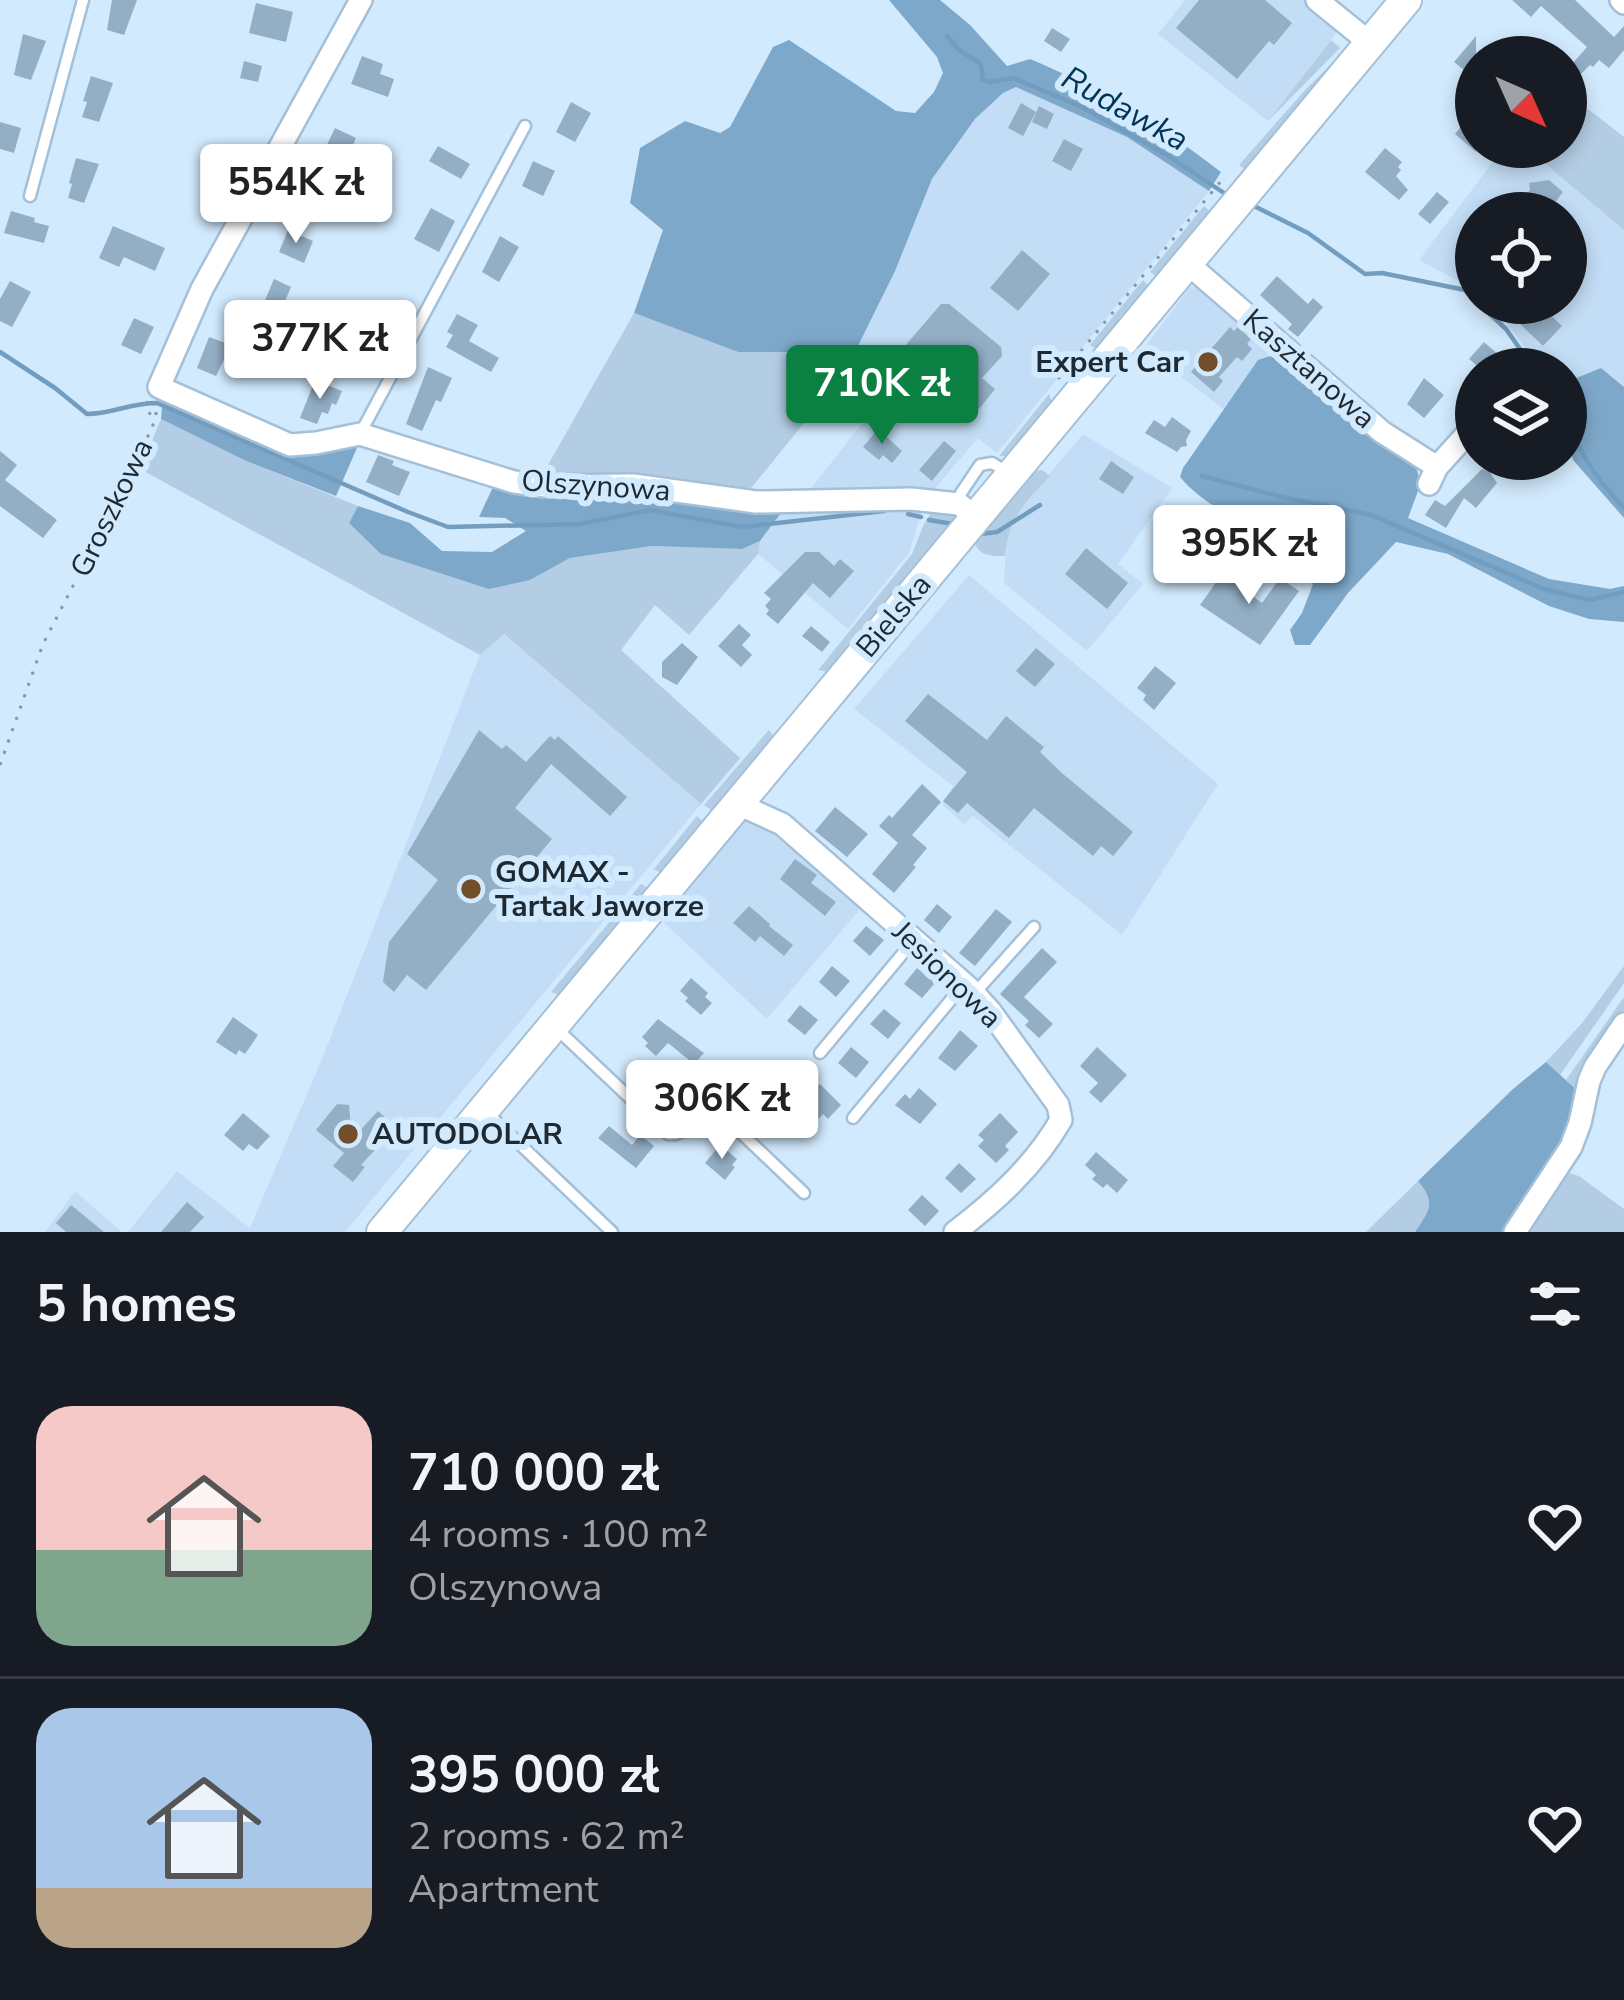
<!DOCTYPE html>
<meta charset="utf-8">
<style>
:root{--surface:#171b24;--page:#242831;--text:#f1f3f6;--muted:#9ea1a6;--line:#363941;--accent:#0b8043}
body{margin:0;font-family:"Nunito Sans",sans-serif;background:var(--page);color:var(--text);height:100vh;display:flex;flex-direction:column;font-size:45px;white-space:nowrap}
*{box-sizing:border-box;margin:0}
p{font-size:39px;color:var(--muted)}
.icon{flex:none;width:66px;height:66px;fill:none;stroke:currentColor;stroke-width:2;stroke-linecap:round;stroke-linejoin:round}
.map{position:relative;height:1232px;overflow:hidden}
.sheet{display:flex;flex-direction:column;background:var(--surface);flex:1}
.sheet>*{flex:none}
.needle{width:78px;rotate:135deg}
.controls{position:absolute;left:1455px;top:36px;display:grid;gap:24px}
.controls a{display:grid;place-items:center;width:132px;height:132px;border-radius:50%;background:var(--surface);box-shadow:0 6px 18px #0003;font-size:60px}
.price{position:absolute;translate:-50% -102px;padding:0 27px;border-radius:12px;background:#fff;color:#222;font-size:39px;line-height:78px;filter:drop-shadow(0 3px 6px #0008)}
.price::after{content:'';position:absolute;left:50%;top:72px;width:36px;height:27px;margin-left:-18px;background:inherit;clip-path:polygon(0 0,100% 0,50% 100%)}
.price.selected{background:var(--accent);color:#fff}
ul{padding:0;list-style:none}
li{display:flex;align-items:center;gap:36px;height:300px;padding:0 36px}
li+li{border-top:3px solid var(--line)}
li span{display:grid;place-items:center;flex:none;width:336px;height:240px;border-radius:36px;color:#555}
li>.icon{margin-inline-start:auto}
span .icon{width:144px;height:144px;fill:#fffc;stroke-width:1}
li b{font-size:51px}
h2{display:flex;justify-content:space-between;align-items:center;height:144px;padding:0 36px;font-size:51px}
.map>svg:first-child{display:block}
.built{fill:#c2ddf5}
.green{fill:#b3cde4}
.forest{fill:#7ea8ca}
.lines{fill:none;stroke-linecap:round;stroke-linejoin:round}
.stream{stroke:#739dbf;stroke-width:4.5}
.building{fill:#93afc6}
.lane-casing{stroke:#a4c0d8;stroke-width:15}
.street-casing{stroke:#a4c0d8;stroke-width:26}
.secondary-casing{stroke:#a4c0d8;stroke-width:34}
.path{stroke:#8597a6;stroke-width:3;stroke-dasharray:3 9;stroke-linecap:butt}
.lane{stroke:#fff;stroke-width:10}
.street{stroke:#fff;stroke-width:21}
.secondary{stroke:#fff;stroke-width:30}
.poi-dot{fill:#734e2a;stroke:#d2eafd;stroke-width:4.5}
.labels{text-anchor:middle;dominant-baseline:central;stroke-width:12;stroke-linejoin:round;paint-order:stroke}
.poi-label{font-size:30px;font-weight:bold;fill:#1e2932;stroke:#d2eafd;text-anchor:start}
.street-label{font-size:30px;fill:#1e2932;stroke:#d2eafd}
.water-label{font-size:33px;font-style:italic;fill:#003557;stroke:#d2eafd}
</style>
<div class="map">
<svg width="1624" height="1232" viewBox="0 0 1624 1232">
<rect width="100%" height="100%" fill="#d2eafd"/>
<path class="built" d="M1185,0H1306L1340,28L1268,121L1158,34Z
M1017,87L1127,137L1209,191L997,453L978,438L931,493L808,492L886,393L853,363L855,352L895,270L932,179L975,119L1003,93Z
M1504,147H1526L1624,230V387L1601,368L1567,381L1566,369H1540L1508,324L1485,303H1566V213H1476V294L1466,285L1419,260Z
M1202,285L1276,348L1227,412L1144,348L1190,287Z
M1083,434L1172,488L1118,564L1143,584L1087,651L1004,583L1007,530L1025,503Z
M922,511L909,553L848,629L758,554L760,541L781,513Z
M969,575L1218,784L1122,935L973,816L964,824L942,804L953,786L854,709Z
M503,634L701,804L345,1232H128L177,1171L250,1228L324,1054L480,655Z
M747,816L761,819L865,903L767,1019L660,919Z
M75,1191L122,1232H45Z"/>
<path class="green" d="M1331,40L1340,48L1268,121Z
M1342,53L1344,56L1250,173L1239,165L1305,90Z
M1588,109L1624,137V230L1542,161L1555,147H1566V134Z
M1204,206L1212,213L1157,277L1150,272Z
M1143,280L1150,288L1098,350L1090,345Z
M634,313L738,352H855L853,363L748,492L540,479Z
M1049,394L1053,405L1009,456H999Z
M161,419L244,460L358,506L349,523L530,580L570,558L652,546L742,549L760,541L758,554L689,635L655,605L621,650L740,758L701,804L504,634L480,655L140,469Z
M1042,470L1050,476C1025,502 1008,519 1005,556C990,556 977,556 974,539L1034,471Z
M934,508L961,515L936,548L913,567L881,606L859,644L829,672L818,670L912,554L924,524Z
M769,730L777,740L714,812L704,805Z
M697,816L703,822L663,874L654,869Z
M641,884L649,888L560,995L551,992Z
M1624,966V983L1560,1075L1546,1062L1583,1022Z
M1624,997V1017L1580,1093L1566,1080Z
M1562,1171L1579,1176L1624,1209V1232H1522Z
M1418,1181C1437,1204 1429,1210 1415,1232H1366Z"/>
<path class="forest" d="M889,0H940L970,25L1007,66L1030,59C1103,90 1159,124 1221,172L1209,191L1127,137L1016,87L1003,93L975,119L932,179L895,271L855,352H738L634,313L663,230L630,203L640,148L685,121L720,133L730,127L773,47L789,40L896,111L915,113L934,92L943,73L937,57Z
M1277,354L1413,458L1421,483L1408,518L1549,579L1610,589L1624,586V622L1589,619L1549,606L1448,554L1396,542L1348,593L1310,645H1295L1290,630L1302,613L1313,584C1296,563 1280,546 1257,532C1230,515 1201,502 1180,477L1183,468L1258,360Z
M1601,368L1624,387V518L1573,460L1566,435V382Z
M163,396L283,450L360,441L336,496L244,460L161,419Z
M493,487L544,492L631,493L781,513L760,541L742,549L652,546L570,558L530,580L489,589L381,554L349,523L358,506L410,523L442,551L492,552L526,531L505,518L479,517Z
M1546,1062L1580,1093L1573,1129L1508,1232H1415C1429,1210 1437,1204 1418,1181L1513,1089Z"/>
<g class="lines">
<path class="stream" d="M947,36L958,49L981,64L983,80L991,82L1013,78L1082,107L1170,157L1227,195
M1254,206L1308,233L1365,274L1382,273L1465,290L1476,301
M1478,303L1506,329L1534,369
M0,352L55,388L87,414C112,414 129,403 157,403L408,512L448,527L580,524L650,510L742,527L884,511
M1566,413C1574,424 1575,438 1581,450C1592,472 1608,491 1624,508
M1202,476L1278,496L1371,515L1544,589L1589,600L1624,592
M908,514L921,517
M929,520L953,524
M981,534L997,532L1040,505"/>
</g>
<path class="building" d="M112,0H137L124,35L107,30Z
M1199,0H1265L1292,23L1274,45L1269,41L1237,79L1176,28Z
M1512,0H1575L1614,37L1624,26V50L1609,68L1599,60L1593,67L1590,65L1574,81L1566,74V71L1587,47L1541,6L1531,17Z
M256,3L293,12L286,42L249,33Z
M1052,28L1070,39L1061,52L1044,41Z
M23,34L46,41L31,80L14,75Z
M1476,36V80L1454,62Z
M362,56L383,64L380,74L394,79L388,97L351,84Z
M244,61L262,66L258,82L240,78Z
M91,76L113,83L99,122L82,117L87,102L83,101Z
M571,102L591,113L575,142L556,132Z
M1021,103L1036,112L1023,136L1008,128Z
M1039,106L1054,114L1047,129L1032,122Z
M1468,118L1476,125V152L1455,134Z
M0,122L21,128L14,153L0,149Z
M335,128L356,138L344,165L322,155Z
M1064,139L1083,149L1071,171L1052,161Z
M438,146L470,164L461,179L429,161Z
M1385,148L1402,162L1398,167L1401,170L1396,176L1408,190L1399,200L1365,172Z
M76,158L99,164L84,203L68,198L72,184L69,183Z
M533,161L555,171L543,196L522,186Z
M312,179L324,185L321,192L336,198L329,213L294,199L298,191L295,184Z
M1549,180L1563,192L1547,213H1540L1523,197L1530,190L1529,183Z
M1437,192L1449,202L1430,224L1418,214Z
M431,208L455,221L439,252L414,239Z
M11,211L35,218L34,222L49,226L44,243L4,233Z
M113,226L165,248L155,271L124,257L119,267L99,258Z
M288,230L313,241L304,263L279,252Z
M500,236L519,247L499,282L482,272Z
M1022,250L1050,274L1018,311L990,288Z
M1277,276L1308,304L1313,298L1323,307L1298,337L1288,329L1292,324L1260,295Z
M274,279L291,287L285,301L290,303L286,312L290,313L284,327L264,318L266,315L260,312Z
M10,281L31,292L12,327L0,321V299Z
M1533,303H1538L1562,326L1543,346L1517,321Z
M941,304H949L1001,347L1002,356L982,378L995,389L979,409L970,401L954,403L943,394L928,411L887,376V367Z
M457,314L478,325L469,341L499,358L491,372L446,347L453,335L447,332Z
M134,318L154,327L141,354L121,345Z
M1230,327L1234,331L1238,327L1251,339L1247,344L1252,349L1242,361L1237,357L1219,377L1223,381L1214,392L1191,372Z
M209,337L231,345L216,376L197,368Z
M1484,342L1493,350L1516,369H1481L1469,359Z
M428,367L452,378L441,402L436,400L422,431L406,424Z
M1424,378L1444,395L1424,418L1407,404Z
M315,380L342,391L336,405L332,403L328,414L322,412L317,424L300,418Z
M1172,417L1191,431L1186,440L1187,446L1181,447L1177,452L1145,433L1154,420L1165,427Z
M878,429L902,451L892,463L883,455L879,460L863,447Z
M944,441L956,451L932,481L919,470Z
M0,451L17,465L5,480L57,520L43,538L0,506Z
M378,455L394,461L392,465L410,472L399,496L366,482Z
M1111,461L1134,477L1123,494L1099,479Z
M1482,469L1489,471L1497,483L1476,508L1464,498L1446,528L1425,515L1435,500L1445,506Z
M1086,548L1128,583L1107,609L1065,574Z
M805,552H819L834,566L840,559L854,571L830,598L813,583L778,624L766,614L769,610L765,606L771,599L764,593Z
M1222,574L1262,603L1280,578L1299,591L1260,645L1200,605Z
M739,624L751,635L742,645L752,655L741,667L718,646Z
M811,626L830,642L822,652L802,636Z
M682,643L698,657L677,685L662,677V662Z
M1036,648L1055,664L1035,687L1016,671Z
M1155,666L1176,683L1154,710L1143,700L1146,695L1137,688Z
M928,694L987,740L1006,716L1044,747L1040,752L1063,774L1133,832L1113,856L1101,846L1093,856L1034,808L1009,838L967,803L958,813L943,801L967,772L905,721Z
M479,730L502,749L506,745L526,762L550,736L555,740L558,736L627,797L610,816L551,764L515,808L552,839L426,990L407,975L394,992L383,982L389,942L438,880L407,854Z
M922,784L941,802L912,835L927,848L913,865L916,867L894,893L872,874L898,843L879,826L889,815L892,818Z
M835,807L868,834L847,857L815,831Z
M795,859L817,875L811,883L836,902L825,916L780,879Z
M937,904L952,917L939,933L924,920Z
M749,906L770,924L769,926L793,945L784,956L760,936L755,942L733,923Z
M996,909L1012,922L975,966L959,953Z
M866,926L884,940L870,956L853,941Z
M1042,948L1057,962L1024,997L1053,1024L1039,1038L1025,1025L1029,1021L1000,994Z
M832,966L850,981L836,997L819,982Z
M917,968L935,983L922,998L904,984Z
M691,978L708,993L705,997L712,1003L701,1015L685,1001L688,998L680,991Z
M800,1005L818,1020L805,1035L787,1021Z
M884,1009L901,1023L888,1039L870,1024Z
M233,1017L258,1035L245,1054L239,1050L236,1055L216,1042Z
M658,1019L704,1053L694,1064L668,1043L656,1056L645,1046L648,1043L642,1037Z
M960,1030L978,1046L955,1071L938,1058Z
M851,1047L869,1062L856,1078L838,1063Z
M1097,1047L1127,1075L1101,1103L1089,1092L1098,1083L1080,1066Z
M820,1084L841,1105L828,1119L823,1114L818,1119L804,1101L809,1096L806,1085L815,1089Z
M919,1088L937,1104L920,1124L895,1105L905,1094L910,1099Z
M337,1104L349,1105L352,1139L378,1111L396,1127L361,1165L365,1167L353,1182L333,1166L344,1153L316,1130Z
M243,1113L270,1136L257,1150L249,1144L243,1151L224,1135Z
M1000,1113L1018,1132L1005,1146L1009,1150L996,1163L978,1146L984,1140L978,1135Z
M609,1126L632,1145L640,1135L654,1146L636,1168L598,1138Z
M720,1145L737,1159L732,1165L735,1167L725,1180L705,1163Z
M1096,1152L1128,1180L1117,1193L1107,1184L1103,1188L1092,1179L1096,1175L1085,1165Z
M959,1163L976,1179L961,1193L945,1178Z
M922,1195L939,1211L925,1226L908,1210Z
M187,1202L204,1217L190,1232H161Z
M71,1205L104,1232H66L56,1223Z"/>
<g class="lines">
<g class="lane-casing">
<path id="lane" d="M30,196L83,0
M360,434L525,126
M959,504L961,493L980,465L992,463L1009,473
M974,994L1034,927
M556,1028L668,1134C690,1138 696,1106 718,1111L804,1193
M820,1053L914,940
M486,1112L612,1232
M853,1118L964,984"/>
</g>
<g class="street-casing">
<path id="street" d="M361,0L202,289L159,387L290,445L316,443L360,434L514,482L545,486L633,485L756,502L911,499L959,504L976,517
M1317,0L1370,43
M1621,0L1624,3
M1187,263L1382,432L1437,467
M1429,484L1437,467L1476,424
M738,804L782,824L970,989L990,1011L1058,1105L1061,1120C1034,1166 997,1200 955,1232
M1515,1232L1571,1147L1580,1123L1589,1081L1595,1067L1624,1024"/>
</g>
<g class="secondary-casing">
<path id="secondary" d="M382,1232L1406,0"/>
</g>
<path class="path" d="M1058,379L1221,181
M148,401L147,410L154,419
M0,765L43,644L135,466L155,420L157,406"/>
<use href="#lane" class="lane"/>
<use href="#street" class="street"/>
<use href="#secondary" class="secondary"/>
</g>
<g class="poi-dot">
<circle cx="1208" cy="362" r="12"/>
<circle cx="471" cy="889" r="12"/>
<circle cx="348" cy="1134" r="12"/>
</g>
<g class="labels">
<g class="poi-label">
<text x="1184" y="362" text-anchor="end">Expert Car</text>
<text x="495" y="872">GOMAX -<tspan x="495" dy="34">Tartak Jaworze</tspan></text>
<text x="372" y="1134">AUTODOLAR</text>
</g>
<g class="street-label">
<text transform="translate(1309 369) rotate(41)">Kasztanowa</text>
<text transform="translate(596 486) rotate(4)">Olszynowa</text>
<text transform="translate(112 508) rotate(-64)">Groszkowa</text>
<text transform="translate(894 616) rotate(-50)">Bielska</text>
<text transform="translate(947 975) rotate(44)">Jesionowa</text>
</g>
<g class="water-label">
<text transform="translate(1125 109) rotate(29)">Rudawka</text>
</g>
</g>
</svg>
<div class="controls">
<a><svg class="needle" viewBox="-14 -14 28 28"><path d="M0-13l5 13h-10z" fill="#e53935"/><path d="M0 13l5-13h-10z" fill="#9ea1a6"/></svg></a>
<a><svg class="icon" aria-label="locate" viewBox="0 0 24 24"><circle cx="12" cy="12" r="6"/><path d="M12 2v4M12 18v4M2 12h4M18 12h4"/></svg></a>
<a><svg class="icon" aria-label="layers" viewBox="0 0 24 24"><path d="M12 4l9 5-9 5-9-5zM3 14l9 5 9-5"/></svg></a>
</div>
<b class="price" style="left:296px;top:246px">554K zł</b>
<b class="price" style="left:320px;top:402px">377K zł</b>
<b class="price selected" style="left:882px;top:447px">710K zł</b>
<b class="price" style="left:1249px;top:607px">395K zł</b>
<b class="price" style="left:722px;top:1162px">306K zł</b>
</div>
<section class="sheet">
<h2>5 homes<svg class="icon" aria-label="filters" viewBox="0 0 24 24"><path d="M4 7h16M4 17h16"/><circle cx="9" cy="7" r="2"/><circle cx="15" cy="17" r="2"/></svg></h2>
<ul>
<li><span style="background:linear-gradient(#f6c9c9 60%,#7fa58c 0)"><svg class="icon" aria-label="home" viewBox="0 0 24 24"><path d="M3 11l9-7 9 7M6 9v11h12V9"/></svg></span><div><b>710 000 zł</b><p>4 rooms · 100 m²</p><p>Olszynowa</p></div><svg class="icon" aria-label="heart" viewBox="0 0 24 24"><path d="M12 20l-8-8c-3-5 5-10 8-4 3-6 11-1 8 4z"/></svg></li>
<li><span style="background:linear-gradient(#a9c7e8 75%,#b9a48a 0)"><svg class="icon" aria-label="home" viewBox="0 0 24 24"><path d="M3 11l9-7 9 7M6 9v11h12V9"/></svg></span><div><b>395 000 zł</b><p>2 rooms · 62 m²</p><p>Apartment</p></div><svg class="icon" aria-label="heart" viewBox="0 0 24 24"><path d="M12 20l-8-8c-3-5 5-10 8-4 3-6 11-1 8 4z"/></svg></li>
</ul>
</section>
